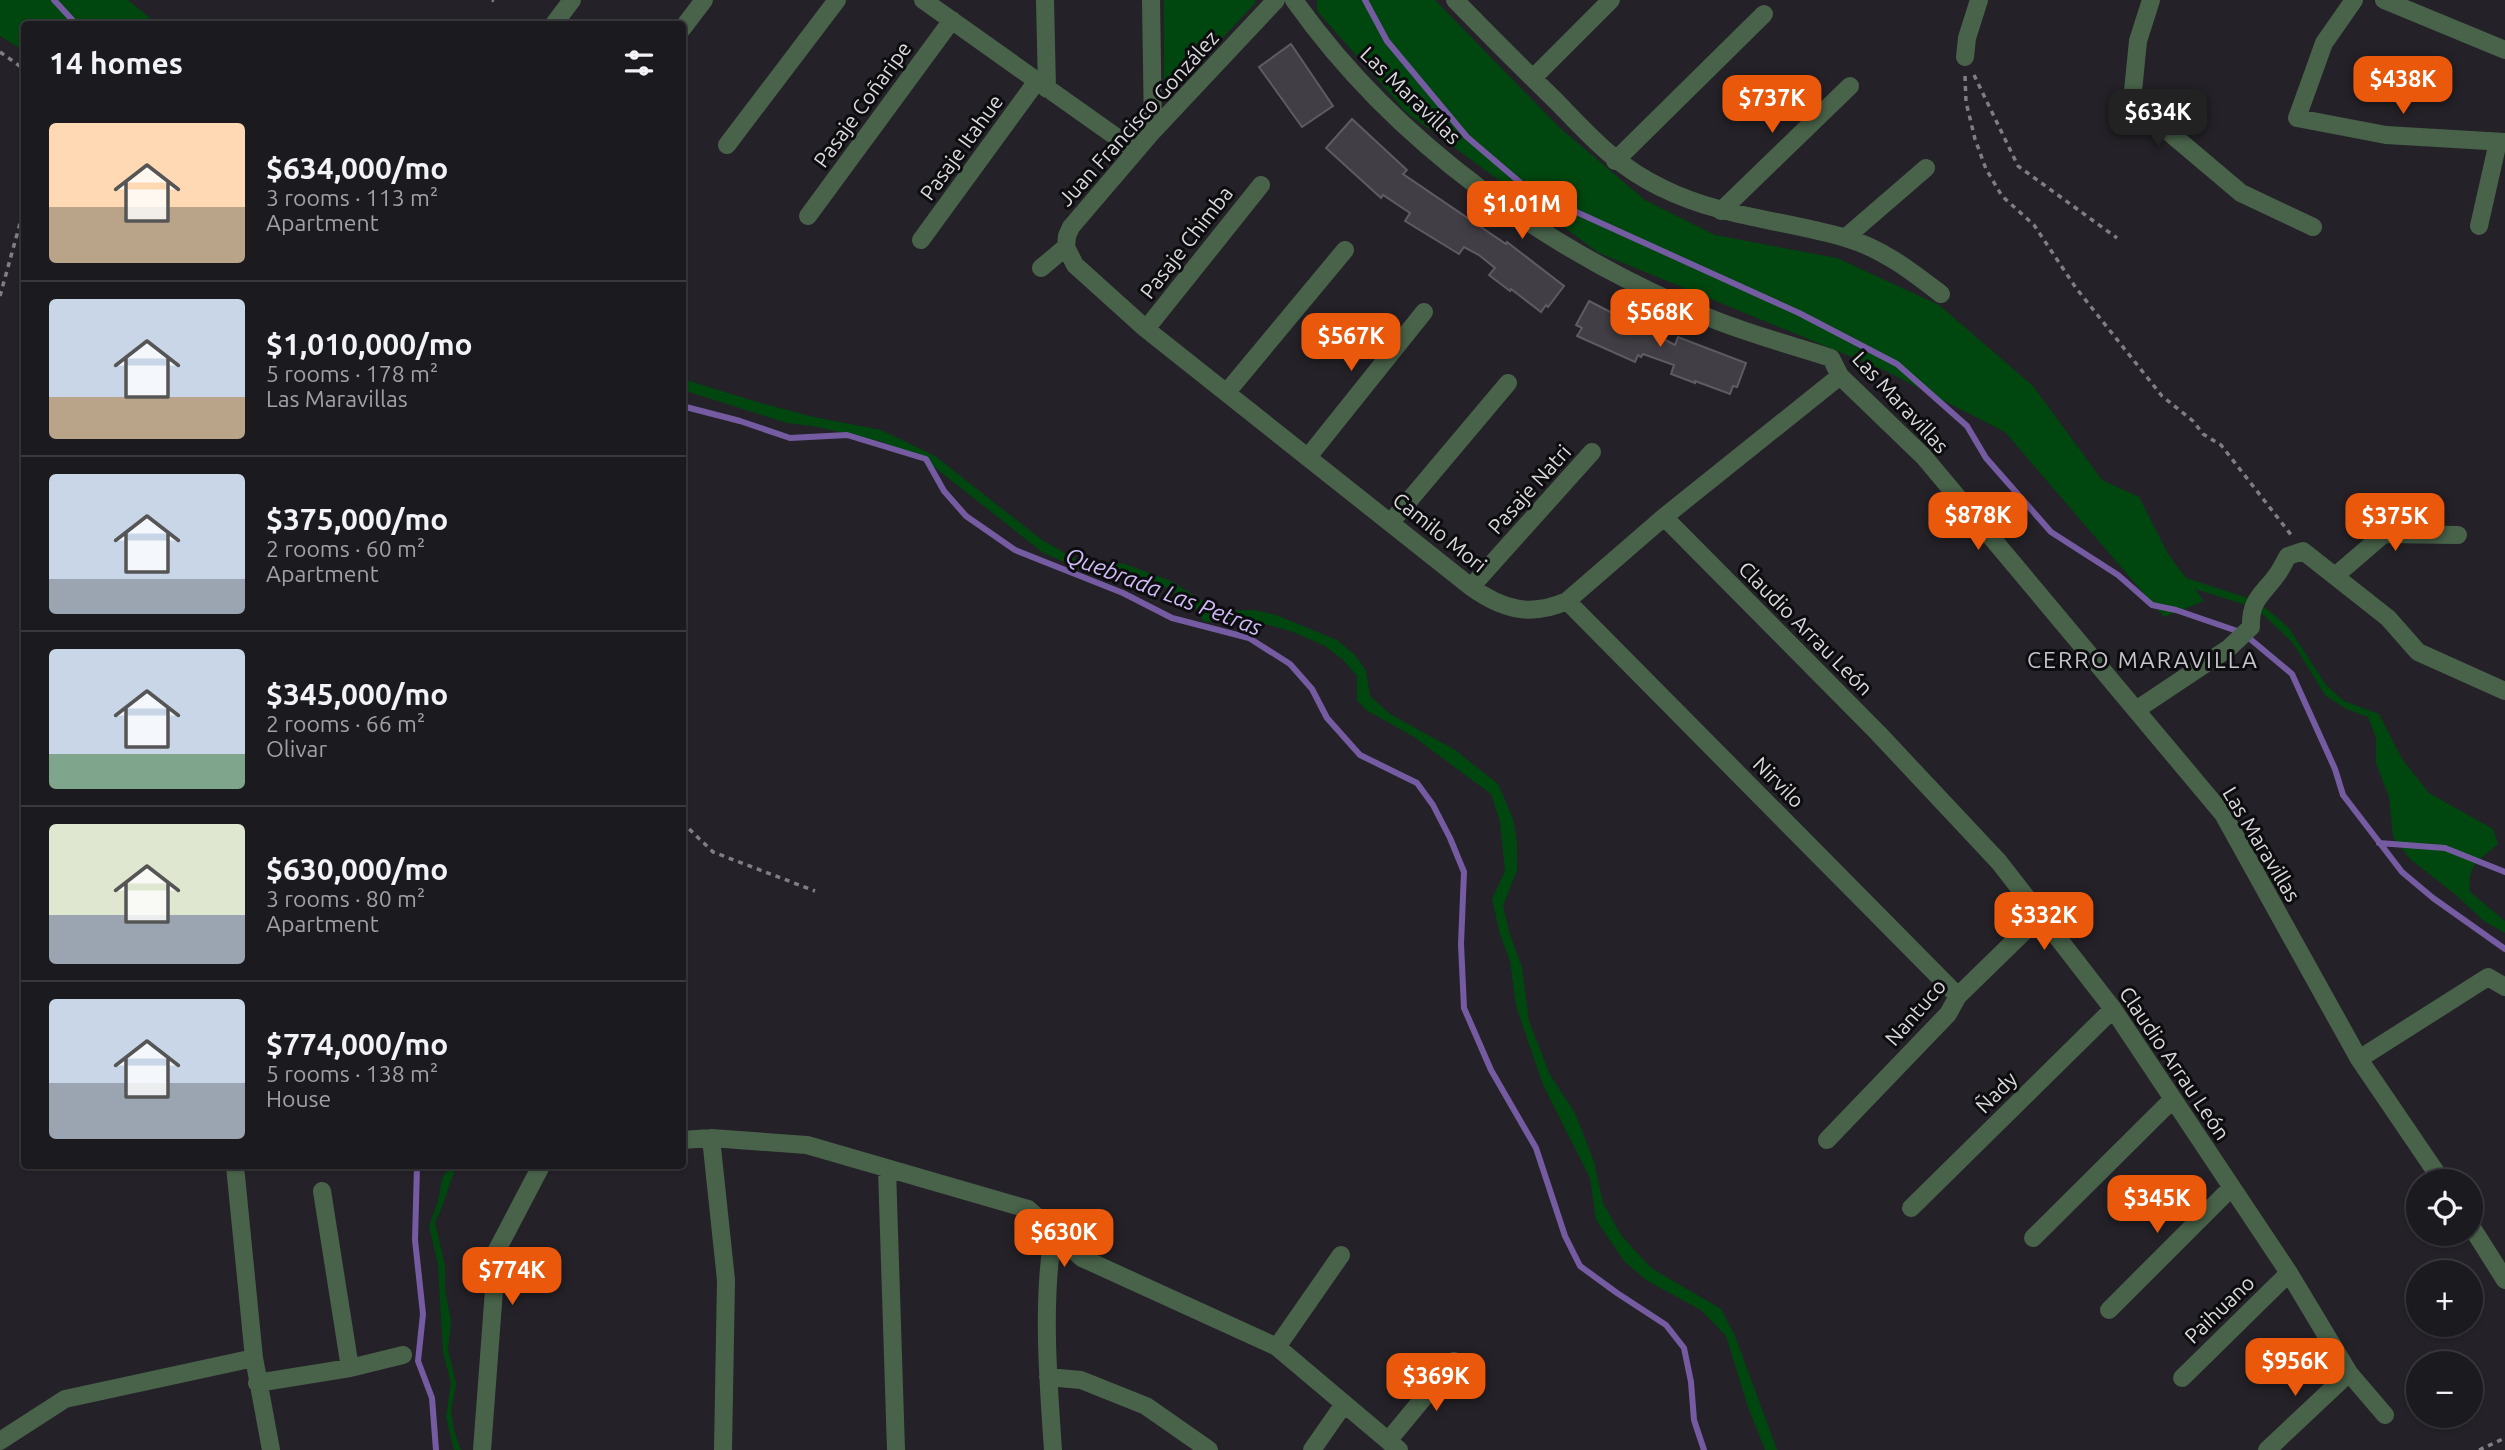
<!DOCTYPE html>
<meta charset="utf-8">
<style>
:root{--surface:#1b1a1e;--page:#28272b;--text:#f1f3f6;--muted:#a0a1a4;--line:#39383c;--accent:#ea580c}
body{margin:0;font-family:Ubuntu,sans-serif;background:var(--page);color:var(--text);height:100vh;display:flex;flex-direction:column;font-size:26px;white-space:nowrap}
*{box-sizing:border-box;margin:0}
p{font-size:23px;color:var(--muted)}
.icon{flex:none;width:38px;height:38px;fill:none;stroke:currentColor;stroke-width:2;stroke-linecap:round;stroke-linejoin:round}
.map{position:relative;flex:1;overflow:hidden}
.side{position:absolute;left:21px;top:21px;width:665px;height:1148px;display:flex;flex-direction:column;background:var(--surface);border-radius:7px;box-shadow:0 2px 5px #0004,0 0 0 2px var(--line)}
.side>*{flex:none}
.tools{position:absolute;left:2406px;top:1169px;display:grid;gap:14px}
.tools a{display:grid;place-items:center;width:77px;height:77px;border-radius:50%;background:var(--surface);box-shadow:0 2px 5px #0004,0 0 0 2px var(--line);font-size:35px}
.price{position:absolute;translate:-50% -60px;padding:0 16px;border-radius:14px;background:var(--accent);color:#fff;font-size:23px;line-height:46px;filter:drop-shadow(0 2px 4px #0008)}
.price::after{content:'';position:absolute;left:50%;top:42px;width:21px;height:16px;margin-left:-10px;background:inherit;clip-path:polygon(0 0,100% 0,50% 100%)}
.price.selected{background:#222;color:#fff}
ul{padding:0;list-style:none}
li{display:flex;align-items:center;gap:21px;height:175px;padding:0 28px}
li+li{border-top:2px solid var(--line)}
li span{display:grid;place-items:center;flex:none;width:196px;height:140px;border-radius:7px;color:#555}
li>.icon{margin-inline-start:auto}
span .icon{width:84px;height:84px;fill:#fffc;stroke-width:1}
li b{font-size:30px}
h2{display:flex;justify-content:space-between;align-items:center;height:84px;padding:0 28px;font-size:30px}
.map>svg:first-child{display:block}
.green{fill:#00460f}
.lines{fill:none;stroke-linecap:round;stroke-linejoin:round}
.stream{stroke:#755ca2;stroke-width:6}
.building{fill:#413f45;stroke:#5e5c63;stroke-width:2}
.path{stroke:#7f7e82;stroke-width:3.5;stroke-dasharray:5 5;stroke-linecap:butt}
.minor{stroke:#49634a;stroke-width:18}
.labels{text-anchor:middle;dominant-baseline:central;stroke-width:6;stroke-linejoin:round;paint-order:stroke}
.street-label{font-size:21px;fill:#dad9dc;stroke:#0d0c0f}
.water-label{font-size:23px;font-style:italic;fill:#cfbbf7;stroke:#0d0c0f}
.neighbourhood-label{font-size:23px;letter-spacing:2px;fill:#c6c4cb;stroke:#0d0c0f}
</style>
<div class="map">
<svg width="2505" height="1450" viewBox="0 0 2505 1450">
<rect width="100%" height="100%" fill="#242228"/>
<path class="green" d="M0,0H128L157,24H24V51L0,36Z
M1164,0H1255L1256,2L1164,101Z
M1317,0H1435L1560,128L1645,200L1715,235L1837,258L1939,305L2033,386L2102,480L2139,497L2168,554L2186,578L2254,600L2273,614L2289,628L2326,685L2344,701L2379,714L2402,759L2429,793L2493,829L2498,844C2479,861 2467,864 2470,892L2505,921V933L2484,921L2456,895L2410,859L2393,837L2389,797L2376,763V738L2368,717L2346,709L2325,695L2293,643L2256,608L2195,589L2204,601L2164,617L2005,432L1886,371L1599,253L1407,113L1317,11Z
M683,379L757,402L814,417L881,430L935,456L1042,540L1079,561L1125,564L1171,581L1219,611L1254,610L1276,615L1337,640L1355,655L1366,671L1370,696L1390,714L1455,750L1498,784L1513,819L1517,842V870L1503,906L1510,935L1522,967L1529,1021L1550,1075L1575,1113L1594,1162L1603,1203L1621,1235L1651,1268L1721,1309L1735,1336L1777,1450H1765L1748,1407L1726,1336L1701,1310L1646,1280L1624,1261L1596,1220L1590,1178L1543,1085L1516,1006L1510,961L1500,934L1492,899L1505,871L1500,822L1491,794L1414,737L1366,710L1357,700V676L1343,660L1325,646L1293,632L1255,621L1204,622L1193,604L1151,579L1079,569L1042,552L933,466L883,442L818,427L787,423L683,390Z
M450,1166H457C448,1185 445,1204 435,1222L445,1266V1290L451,1321L448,1349L456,1384L451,1410L454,1431L461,1450H454L446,1417L451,1383L443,1352L438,1265L429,1226L438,1201L442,1179Z"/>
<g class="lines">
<path class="stream" d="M54,0L76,24
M1365,0L1387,41L1467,137L1530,191L1799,313L1897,364L1967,426L1986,458L2051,532L2118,575L2152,605L2176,610L2243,633L2292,674L2335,769L2343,795L2402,872L2433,898L2505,949
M682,406L740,421L790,438L847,435L926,459L944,491L966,516L1015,550L1123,593L1172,618L1249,638L1290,664L1312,689L1327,718L1360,755L1417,783L1433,805L1450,838L1464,872L1461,944L1464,1008L1491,1070L1536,1148L1565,1236L1580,1266L1617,1293L1666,1325L1684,1348L1691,1382L1694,1420L1704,1450
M2379,843L2445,848L2505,872
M417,1166L415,1240L423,1314L418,1361L432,1398L436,1450"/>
</g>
<path class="building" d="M1291,44L1333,106L1302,127L1259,67Z
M1352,119L1407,170L1403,174L1506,244L1507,242L1564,286L1548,307L1546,305L1541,312L1511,289L1510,291L1489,275L1495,268L1479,255L1464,247L1459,254L1405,221L1410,213L1383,195L1381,198L1326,148Z
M1589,301L1675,345L1678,337L1746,363L1737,387L1733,386L1730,394L1695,381V383L1671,374L1674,365L1643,354L1641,357L1638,355L1635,362L1577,336L1582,328L1576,325Z"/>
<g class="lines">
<path class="path" d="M492,0L494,1
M0,52L24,69
M1974,75L2018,166L2117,238
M1965,76L1966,102L1975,139L1986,169L2002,196L2034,225L2076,288L2162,396L2193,421L2203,434L2221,445L2292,536
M0,296L24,209
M682,822L713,852L815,891
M2479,1450L2505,1438"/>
<path class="minor" d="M923,0L1136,151
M1045,0L1047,89
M1151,0L1153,131
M1294,0C1396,144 1548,251 1710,318C1749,334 1791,345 1831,358L1840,376L1924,457L2223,814L2359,1059L2442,1181
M1455,0C1488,34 1522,68 1556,101C1590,136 1617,167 1662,188C1720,217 1784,220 1846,238C1883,249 1911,271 1941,294
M2151,0L2138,41L2132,101L2241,193L2313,227
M2354,0L2324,43L2297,118L2386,135L2505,142
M2384,0L2505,50
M554,24L572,0
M682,29L704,0
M1965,57L1967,38L1979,0
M1533,78L1611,0
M727,145L837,0
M1615,161L1764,14
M1721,211L1850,86
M808,216L952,20
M2479,226L2498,142
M1845,238L1926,168
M921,240L1037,81
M1066,247L1075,265L1146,329L1471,587C1503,610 1531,617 1567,601L1664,517L1840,376
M1041,268L1066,247L1067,236L1071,227L1153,131L1276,0
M1146,329L1261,185
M1227,392L1345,250
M1308,457L1424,312
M1664,517L1878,733L1999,862L2113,1009L2289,1273L2349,1373L2385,1415
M1391,522L1508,383
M2335,576L2384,534L2458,535
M1471,587L1592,452
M1567,601L1958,996
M2136,710L2229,648L2251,627C2250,600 2262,595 2276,576C2281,570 2284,562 2288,556L2303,551L2388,618L2418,652L2505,691
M2359,1059L2488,977L2505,987
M711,1138L726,1280L723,1450
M682,1140L711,1138L807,1145L1028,1209L1082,1258L1277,1347L1399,1450
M1827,1140L1948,1014L1958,996L2040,916
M235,1166L254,1358L271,1450
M887,1169L896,1450
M322,1191L350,1368
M1911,1208L2113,1009
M2471,1226L2505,1280
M2033,1238L2173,1099
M2109,1310L2232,1187
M1277,1347L1341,1255
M1048,1377L1081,1380L1146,1406L1209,1450
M2182,1378L2289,1273
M257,1383L350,1368L403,1355
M0,1441L65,1399L254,1358
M1388,1441L1454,1361
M482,1450L497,1250L541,1166
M1053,1450C1048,1378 1042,1305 1053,1234
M1312,1450L1344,1404
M2267,1450L2349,1373"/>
</g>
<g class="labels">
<g class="street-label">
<text transform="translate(1411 95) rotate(44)">Las Maravillas</text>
<text transform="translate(862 104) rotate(-54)">Pasaje Coñaripe</text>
<text transform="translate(1138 118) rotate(-48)">Juan Francisco González</text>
<text transform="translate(961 147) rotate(-54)">Pasaje Itahue</text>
<text transform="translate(1186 242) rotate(-52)">Pasaje Chimba</text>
<text transform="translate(1901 402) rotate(47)">Las Maravillas</text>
<text transform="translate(1529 489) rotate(-48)">Pasaje Natri</text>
<text transform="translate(1440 532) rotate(39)">Camilo Mori</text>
<text transform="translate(1806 628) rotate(45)">Claudio Arrau León</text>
<text transform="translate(1779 782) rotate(45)">Nirvilo</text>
<text transform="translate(2262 844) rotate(59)">Las Maravillas</text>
<text transform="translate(1915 1012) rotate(-49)">Nantuco</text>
<text transform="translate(2175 1063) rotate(56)">Claudio Arrau León</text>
<text transform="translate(1996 1092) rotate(-45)">Ñady</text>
<text transform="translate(2219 1309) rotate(-44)">Paihuano</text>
</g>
<g class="water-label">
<text transform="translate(1164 591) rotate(21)">Quebrada Las Petras</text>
</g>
<g class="neighbourhood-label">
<text x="2143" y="659">CERRO MARAVILLA</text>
</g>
</g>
</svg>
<div class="tools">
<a><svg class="icon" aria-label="locate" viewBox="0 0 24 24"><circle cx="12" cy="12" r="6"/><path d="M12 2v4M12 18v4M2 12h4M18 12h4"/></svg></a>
<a>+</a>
<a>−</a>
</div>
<b class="price" style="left:2403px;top:116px">$438K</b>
<b class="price" style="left:1772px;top:135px">$737K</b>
<b class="price selected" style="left:2158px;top:149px">$634K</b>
<b class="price" style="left:1522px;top:241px">$1.01M</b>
<b class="price" style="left:1660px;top:349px">$568K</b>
<b class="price" style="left:1351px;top:373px">$567K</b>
<b class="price" style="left:1978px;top:552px">$878K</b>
<b class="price" style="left:2395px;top:553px">$375K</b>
<b class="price" style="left:2044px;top:952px">$332K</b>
<b class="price" style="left:2157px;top:1235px">$345K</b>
<b class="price" style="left:1064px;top:1269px">$630K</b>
<b class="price" style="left:512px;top:1307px">$774K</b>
<b class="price" style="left:2295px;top:1398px">$956K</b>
<b class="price" style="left:1436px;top:1413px">$369K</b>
<section class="side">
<h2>14 homes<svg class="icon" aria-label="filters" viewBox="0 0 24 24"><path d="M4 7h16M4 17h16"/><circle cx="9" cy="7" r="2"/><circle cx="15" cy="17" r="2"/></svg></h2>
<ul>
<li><span style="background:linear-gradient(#ffd9b3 60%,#b9a48a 0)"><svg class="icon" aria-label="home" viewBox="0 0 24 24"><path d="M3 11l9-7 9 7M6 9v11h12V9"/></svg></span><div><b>$634,000/mo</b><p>3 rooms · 113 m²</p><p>Apartment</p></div></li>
<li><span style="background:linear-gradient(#c9d6e8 70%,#b9a48a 0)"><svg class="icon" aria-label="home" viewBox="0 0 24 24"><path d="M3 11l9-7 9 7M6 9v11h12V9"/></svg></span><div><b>$1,010,000/mo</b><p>5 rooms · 178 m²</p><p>Las Maravillas</p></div></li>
<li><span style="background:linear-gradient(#c9d6e8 75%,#9aa5b1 0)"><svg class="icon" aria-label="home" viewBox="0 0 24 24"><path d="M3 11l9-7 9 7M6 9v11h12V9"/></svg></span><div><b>$375,000/mo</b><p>2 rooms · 60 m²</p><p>Apartment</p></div></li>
<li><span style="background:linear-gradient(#c9d6e8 75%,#7fa58c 0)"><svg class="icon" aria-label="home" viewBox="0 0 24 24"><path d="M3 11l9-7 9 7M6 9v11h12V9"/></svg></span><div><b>$345,000/mo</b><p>2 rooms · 66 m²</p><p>Olivar</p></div></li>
<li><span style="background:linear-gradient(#dfe7d0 65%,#9aa5b1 0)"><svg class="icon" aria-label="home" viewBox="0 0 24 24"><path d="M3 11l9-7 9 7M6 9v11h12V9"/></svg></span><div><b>$630,000/mo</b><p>3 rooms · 80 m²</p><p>Apartment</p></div></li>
<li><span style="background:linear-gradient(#c9d6e8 60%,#9aa5b1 0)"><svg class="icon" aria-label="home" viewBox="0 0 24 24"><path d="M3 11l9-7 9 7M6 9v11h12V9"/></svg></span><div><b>$774,000/mo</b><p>5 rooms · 138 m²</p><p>House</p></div></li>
</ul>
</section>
</div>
